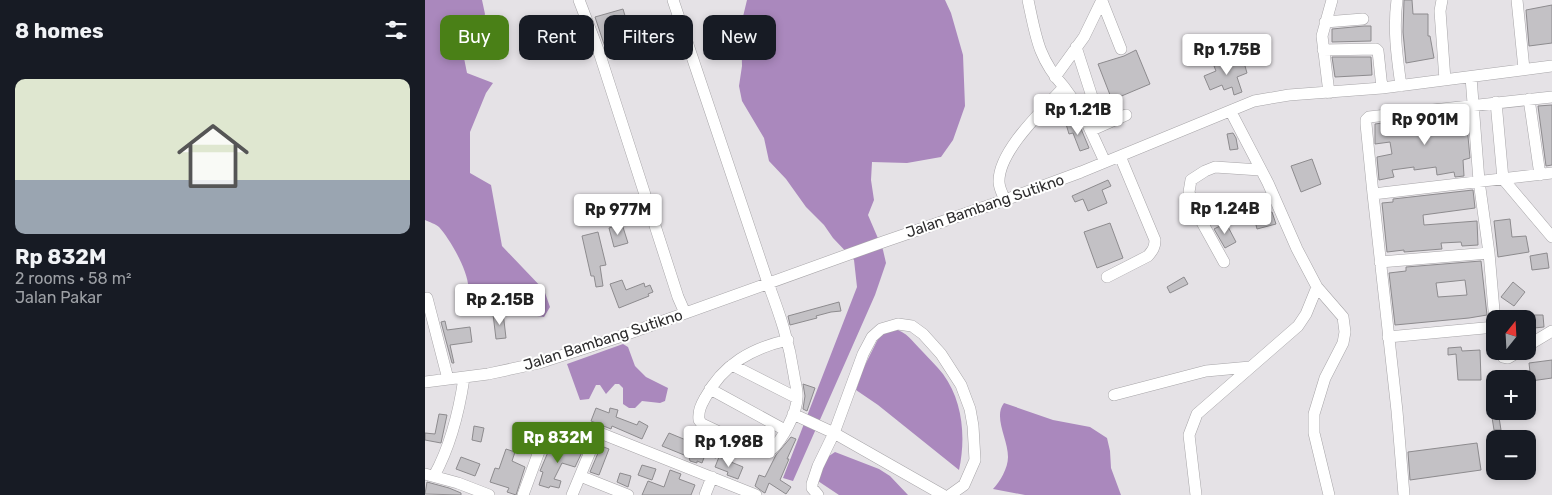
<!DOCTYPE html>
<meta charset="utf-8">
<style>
:root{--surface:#171b24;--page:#20242c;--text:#f1f3f6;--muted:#9ea1a6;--accent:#4a8017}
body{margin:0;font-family:Rubik,sans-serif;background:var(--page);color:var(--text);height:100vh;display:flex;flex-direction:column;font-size:19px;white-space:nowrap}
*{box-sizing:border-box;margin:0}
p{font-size:16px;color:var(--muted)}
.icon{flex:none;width:28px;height:28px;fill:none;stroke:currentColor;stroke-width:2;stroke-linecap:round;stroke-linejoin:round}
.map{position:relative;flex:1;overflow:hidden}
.side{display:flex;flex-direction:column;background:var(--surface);width:425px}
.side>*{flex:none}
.top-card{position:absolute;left:15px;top:15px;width:475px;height:45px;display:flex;gap:10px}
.needle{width:32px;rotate:18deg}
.buttons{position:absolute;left:1061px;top:310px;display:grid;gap:10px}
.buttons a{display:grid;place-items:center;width:50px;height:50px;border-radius:10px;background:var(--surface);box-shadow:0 2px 8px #0003;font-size:25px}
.price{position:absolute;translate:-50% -42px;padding:0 11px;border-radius:5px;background:#fff;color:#222;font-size:16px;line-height:32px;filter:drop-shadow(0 1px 2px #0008)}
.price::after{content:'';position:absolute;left:50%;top:30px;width:15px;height:11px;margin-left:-8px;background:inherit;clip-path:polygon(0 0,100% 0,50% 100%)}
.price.active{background:var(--accent);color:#fff}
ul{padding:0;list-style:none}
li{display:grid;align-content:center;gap:10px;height:265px;padding:0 15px}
li span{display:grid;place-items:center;height:155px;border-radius:10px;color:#555}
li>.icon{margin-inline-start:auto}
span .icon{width:90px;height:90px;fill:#fffc;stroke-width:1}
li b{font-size:21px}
h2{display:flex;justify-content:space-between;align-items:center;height:60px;padding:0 15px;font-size:21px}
.chip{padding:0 18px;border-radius:10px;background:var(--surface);box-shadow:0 2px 8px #0003;font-size:18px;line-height:45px}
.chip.active{background:var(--accent);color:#fff}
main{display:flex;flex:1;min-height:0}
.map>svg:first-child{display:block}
.water{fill:#aa88bd}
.building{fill:#c3c1c5;stroke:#8d8b8e;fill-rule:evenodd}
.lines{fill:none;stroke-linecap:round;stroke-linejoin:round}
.minor-casing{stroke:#a7a5a8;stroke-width:12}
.minor{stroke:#fff;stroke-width:11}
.labels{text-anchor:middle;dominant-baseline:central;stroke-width:4;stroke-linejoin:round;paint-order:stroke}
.street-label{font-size:15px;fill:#2d2c2d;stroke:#fff}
</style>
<main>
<section class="side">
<h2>8 homes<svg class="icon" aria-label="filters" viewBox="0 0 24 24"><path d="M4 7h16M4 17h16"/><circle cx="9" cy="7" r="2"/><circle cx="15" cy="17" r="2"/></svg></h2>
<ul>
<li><span style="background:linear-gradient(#dfe7d0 65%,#9aa5b1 0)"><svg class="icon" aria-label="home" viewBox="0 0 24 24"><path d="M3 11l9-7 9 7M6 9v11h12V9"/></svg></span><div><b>Rp 832M</b><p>2 rooms · 58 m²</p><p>Jalan Pakar</p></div></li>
</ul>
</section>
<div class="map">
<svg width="1127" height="495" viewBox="0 0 1127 495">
<rect width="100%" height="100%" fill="#e5e2e6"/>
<path class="water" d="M0,0H57L60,14L55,30L40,40L39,58L42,73L68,83L61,93L45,132V173L66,185L77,246L119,290L125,307L119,317L112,316L107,293L95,287L82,288L80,307L67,304L43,291C46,275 25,239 14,227C11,224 4,222 0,220Z
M322,0H520L526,13L538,55L540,106L528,140L516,157L482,163L447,162L446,180L449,200L443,215L458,250L461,263L450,295L368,481L358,478L432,287L429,260L408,238L399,225L381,207L361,179L344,161L339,138L317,101L314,86L317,66L316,25Z
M468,328C483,333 486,340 497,351C504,359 512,366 518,374C538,401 541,438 534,470L453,405L431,390L438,369L455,335Z
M198,344L203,347L210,366L221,377L243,388L240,401L235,403L217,401L210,408H204L198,404V388L194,384H190L181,394L175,385H171L164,399L155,400L142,364Z
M579,403L628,420L665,427L682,438L685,451L686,468L696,495H600L568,489C575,482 583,468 583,457C583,439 568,417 579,403Z
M410,452L454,469L465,476L483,495H414L393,481L401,458Z"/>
<path class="building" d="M979,0H987L988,14H1003V36H1005L1009,58L981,63L978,32Z
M1127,5V43L1104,46L1101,10Z
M198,9L207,39L180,47L170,17Z
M939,26H946V41L907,42V29Z
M711,50L725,84L687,100L673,64L699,56Z
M907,57H946L947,75L910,77Z
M818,59L822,73L812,77L817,92L809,95L807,87L799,90L797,85L785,90L779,76L791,71L789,66Z
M1127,105V165L1121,166L1113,106Z
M1041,115L1045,158L1038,160L1039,176L1030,177L1029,172L1012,175L1011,167L989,170V167L967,170L969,177L954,180L952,157L967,154L965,142L950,144V124L957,123L958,128L973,126V121L1000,118L1001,122L1025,120V117Z
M648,122L649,126L654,124L664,148L655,151L648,133L644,134L641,124Z
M808,133L811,138L813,149L805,150L802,134Z
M887,159L896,184L876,192L866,166Z
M683,180L686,186L677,190L682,203L663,211L658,199L650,202L647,196Z
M1048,190L1050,208L998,215L999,225L1052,221L1053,245L1037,246L1036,242L1016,243L1017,249L979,252V250L962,252L957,203L968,202V199Z
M847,212L851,224L832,229L829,217Z
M1085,219L1087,237L1101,236L1104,252L1073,257L1069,221Z
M685,223L698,258L672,268L659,232Z
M801,223L811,242L800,248L789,229Z
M197,224L203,243L189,247L184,228Z
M173,232L181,265L175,266L178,286L171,287L169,276H166L157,236Z
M1122,253L1124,268L1107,270L1105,256Z
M1056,261L1062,315L1044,318L970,325L964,273L981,271V267ZM1040,280L1042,295L1013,297L1011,283Z
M759,277L763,284L745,293L742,287Z
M197,280L201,290L219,283L220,287L225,285L228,292L223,294L224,296L194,308L185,284Z
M1088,282L1100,292L1089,306L1076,297Z
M414,302L416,311L406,312L391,316L392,318L365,325L363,316Z
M78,312L81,338L71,339L68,314Z
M1109,315H1118L1119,327L1109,328Z
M20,321L22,330L45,327L47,342L25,345L29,363H27L16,322Z
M1036,347L1037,351L1055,350L1056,380H1033L1031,354L1023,355V348Z
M1127,360V378L1106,381L1104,363Z
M378,384L390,388L382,411L378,409L380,396Z
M171,408L184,413L185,408L193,410L191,417L212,425L214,421L223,426L217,439L187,426L186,429L166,421Z
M1066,411H1073L1076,430H1069Z
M14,414L22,415L16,443L0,440V433L10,434Z
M49,426L59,428L56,442L47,440Z
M330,428L343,432L339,442L333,441L334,438L327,436Z
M244,433L273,445L278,433L291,439L287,449L293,450L291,458L280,455L277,463L272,461V463L265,461L264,457L237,446Z
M366,437L371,439L362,459H364L355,480L366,487L361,494L344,483L340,493L338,492L330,486L334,475L340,477L351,455Z
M1052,443L1056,470L985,480L983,452Z
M137,444L150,449L151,447L158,450L150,467L137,463L129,479L136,481L134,488L125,486L124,488L114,485L118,472L115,471L126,445L135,449Z
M176,446L184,449L174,475L165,472Z
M81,449L90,452L87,461L100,467L91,495L82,492L84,488L65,482L70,468L74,469Z
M36,457L55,464L50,476L31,469Z
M294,457L318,467L313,479L302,475L303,472L290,467Z
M217,465L231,469L227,480L213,475Z
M245,470L256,474L254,479L270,485L266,495H217L223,481L239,487Z
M195,473L206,476L203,487L192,482Z
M2,482L24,488L36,493V495L0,494Z"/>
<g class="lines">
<g class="minor-casing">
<path id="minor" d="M154,0L175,55L253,297L260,313
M248,0L343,283C355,315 364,341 369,375C370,383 373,391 372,398C372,413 357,440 347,449H330L277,424L274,420C273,411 276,405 280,398C298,364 327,348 363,340
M972,0C968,29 972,57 976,86
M1017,0L1015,11L1020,80
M1092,0L1099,69
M677,1L696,49
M900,22L938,19
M651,47L670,106L673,127
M898,50L951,49L953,51L957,88
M630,77L659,37L677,0
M1046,77L1054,181L1064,253L1070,322
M639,87L657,112L680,162
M904,93L897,36L907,0
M1127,97L944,117L941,120V124L948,194L1127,173
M1104,99L1115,175
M1071,102L1078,179L1127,237
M667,130L701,115
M948,194L972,411L979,495
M580,200C578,195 574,188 574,182C573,151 619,109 639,87C613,58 611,37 603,0
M799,262L768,206L764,192L766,180L780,171L790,167L835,170
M955,262L1064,253
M682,277L723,256C728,250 730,247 730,240L695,156
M892,287L918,317L920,332L918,343L900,378L889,414V433L904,495
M2,298L23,379
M963,337L1070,327
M1102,346L1127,331
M1075,351L1078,357L1083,358L1095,351
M307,365L372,398
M0,382L63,374L114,363L191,338L458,242L580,200L656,172L829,101L864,95L957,88L1127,66
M285,389L360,430
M689,395L781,371L825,367
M368,414L409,433L518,495
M0,474L33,483L64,495
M9,476C26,445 34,412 39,378
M155,476L203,495
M98,495L116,446
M147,495L172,435L175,433L331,495
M280,495L287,477
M393,495L387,488V484L393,466L409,433L438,354L447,337L456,329L473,324L487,326L498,334L516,354L536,385L545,409L548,426L550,460L539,485L525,495
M771,495L764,435L772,414L873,326L881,314L892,287L872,249L843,183L806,112"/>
</g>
<use href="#minor" class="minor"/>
</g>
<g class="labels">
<g class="street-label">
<text transform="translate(560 206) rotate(-19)">Jalan Bambang Sutikno</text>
<text transform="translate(178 340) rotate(-18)">Jalan Bambang Sutikno</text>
</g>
</g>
</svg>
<div class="buttons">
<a><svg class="needle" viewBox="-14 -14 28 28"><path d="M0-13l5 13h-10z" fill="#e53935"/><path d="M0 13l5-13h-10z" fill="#9ea1a6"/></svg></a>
<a>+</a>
<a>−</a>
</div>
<b class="price" style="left:802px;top:76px">Rp 1.75B</b>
<b class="price" style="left:653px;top:136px">Rp 1.21B</b>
<b class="price" style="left:1000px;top:146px">Rp 901M</b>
<b class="price" style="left:800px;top:235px">Rp 1.24B</b>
<b class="price" style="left:193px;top:236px">Rp 977M</b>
<b class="price" style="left:75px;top:326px">Rp 2.15B</b>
<b class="price active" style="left:133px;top:464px">Rp 832M</b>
<b class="price" style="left:304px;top:468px">Rp 1.98B</b>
<div class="top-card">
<a class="chip active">Buy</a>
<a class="chip">Rent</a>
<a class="chip">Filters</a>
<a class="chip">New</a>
</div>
</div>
</main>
